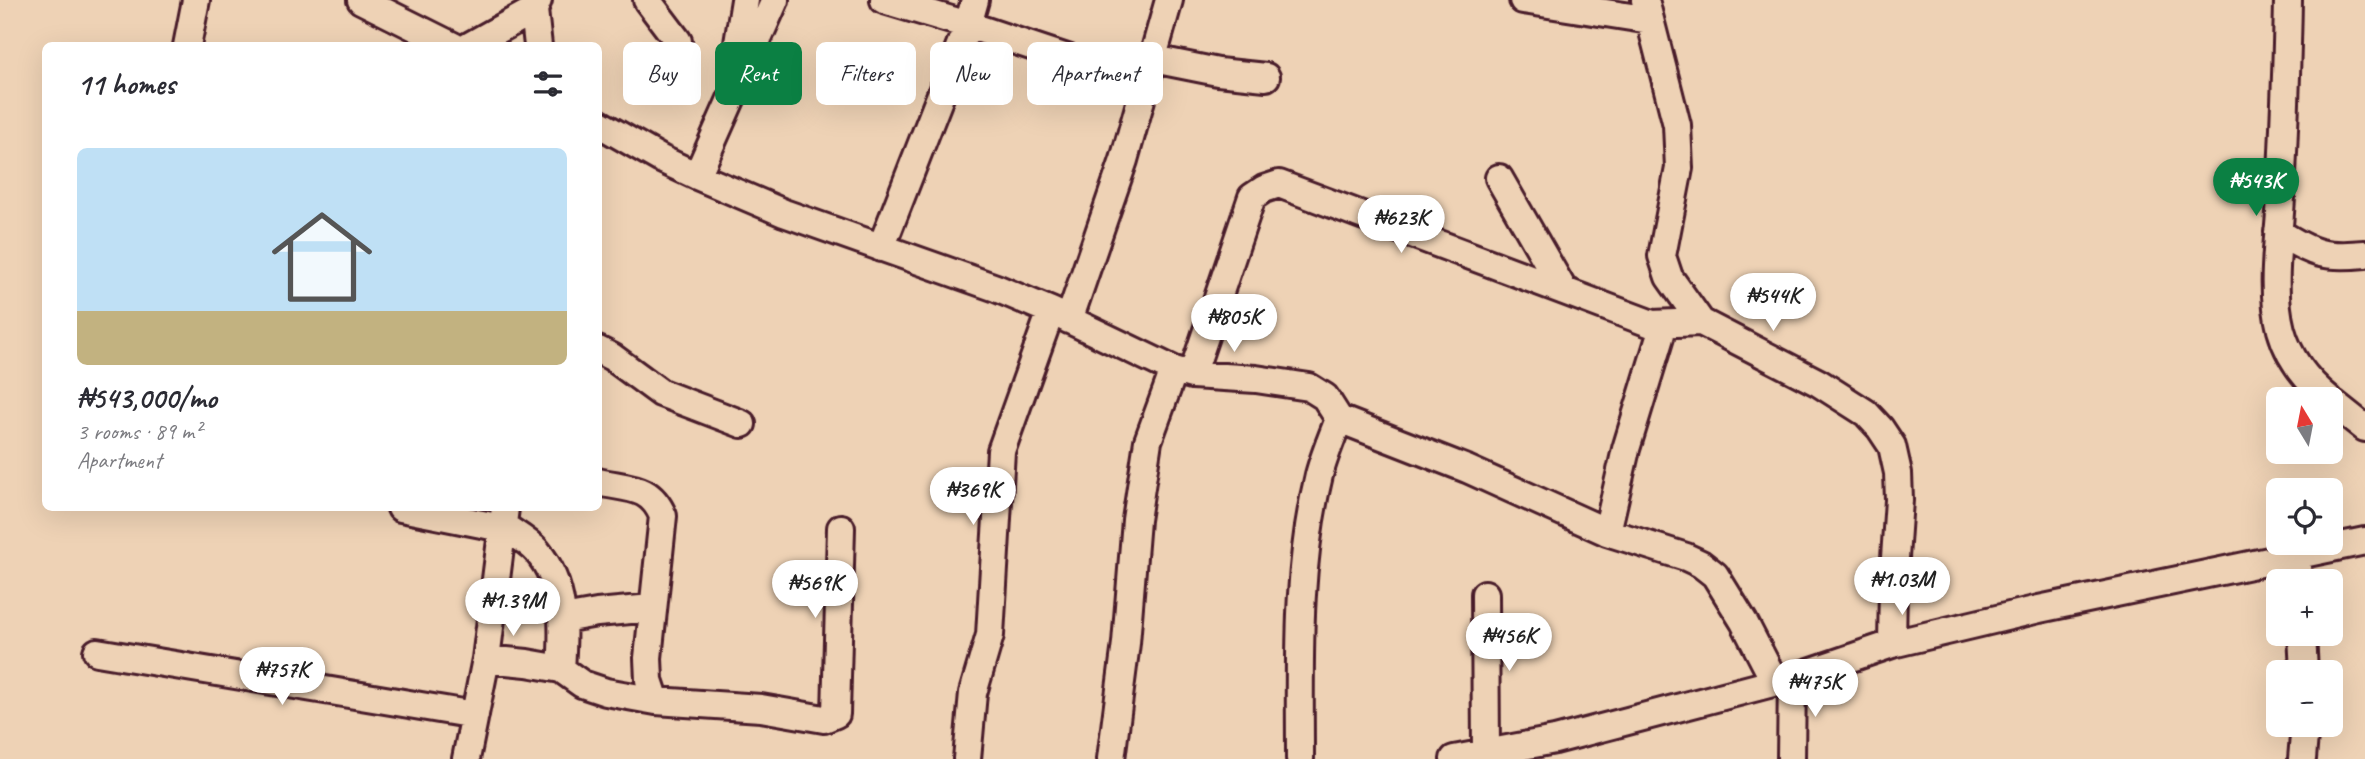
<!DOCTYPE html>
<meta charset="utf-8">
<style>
:root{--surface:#fff;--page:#f2f2f3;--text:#2b2b33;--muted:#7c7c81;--accent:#0b8043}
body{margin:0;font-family:Caveat,sans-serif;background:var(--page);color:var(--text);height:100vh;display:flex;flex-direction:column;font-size:26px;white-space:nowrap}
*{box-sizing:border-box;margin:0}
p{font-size:23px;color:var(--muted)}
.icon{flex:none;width:38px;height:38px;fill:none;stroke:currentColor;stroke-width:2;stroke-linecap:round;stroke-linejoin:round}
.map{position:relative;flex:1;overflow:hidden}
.side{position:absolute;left:42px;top:42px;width:560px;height:469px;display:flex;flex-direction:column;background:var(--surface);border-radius:10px;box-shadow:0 7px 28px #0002}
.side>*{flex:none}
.top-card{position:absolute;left:623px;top:42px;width:665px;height:63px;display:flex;gap:14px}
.needle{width:46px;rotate:350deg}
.tools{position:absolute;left:2266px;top:387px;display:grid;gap:14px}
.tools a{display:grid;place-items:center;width:77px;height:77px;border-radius:10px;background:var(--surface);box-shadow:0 7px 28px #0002;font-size:35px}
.price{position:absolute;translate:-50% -60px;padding:0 16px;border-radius:24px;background:#fff;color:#222;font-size:23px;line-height:46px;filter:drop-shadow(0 2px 4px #0008)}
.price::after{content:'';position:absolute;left:50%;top:42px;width:21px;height:16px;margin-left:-10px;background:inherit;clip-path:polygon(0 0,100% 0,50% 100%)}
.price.active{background:var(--accent);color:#fff}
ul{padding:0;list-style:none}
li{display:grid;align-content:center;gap:14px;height:371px;padding:0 35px}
li span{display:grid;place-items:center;height:217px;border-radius:10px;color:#555}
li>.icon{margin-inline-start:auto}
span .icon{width:126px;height:126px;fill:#fffc;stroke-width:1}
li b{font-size:30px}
h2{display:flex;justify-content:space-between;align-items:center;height:84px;padding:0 35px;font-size:30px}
.chip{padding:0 24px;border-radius:10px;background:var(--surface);box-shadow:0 7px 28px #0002;font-size:24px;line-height:63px}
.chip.active{background:var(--accent);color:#fff}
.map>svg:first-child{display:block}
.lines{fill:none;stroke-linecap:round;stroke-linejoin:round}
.minor-casing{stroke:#4a1f2b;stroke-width:32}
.minor{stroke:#eed2b5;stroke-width:26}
</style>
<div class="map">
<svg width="2365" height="759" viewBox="0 0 2365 759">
<rect width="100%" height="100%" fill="#eed2b5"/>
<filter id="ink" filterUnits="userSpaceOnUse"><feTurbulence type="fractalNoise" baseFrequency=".0143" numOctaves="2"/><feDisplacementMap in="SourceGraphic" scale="14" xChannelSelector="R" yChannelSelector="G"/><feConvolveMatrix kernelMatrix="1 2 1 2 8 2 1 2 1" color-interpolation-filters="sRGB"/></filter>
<g filter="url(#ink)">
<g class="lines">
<g class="minor-casing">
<path id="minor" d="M361,0L453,46
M538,0L534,10L538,46
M647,0L678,41
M884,0L968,25L1145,84
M1523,0L1650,20
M1645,0L1677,125L1679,168L1662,256L1669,277L1701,322L1819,383L1866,413L1880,428L1892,446L1898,473L1899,500L1893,587L1892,644
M2288,0C2287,66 2284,132 2281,197C2279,241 2270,287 2281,330C2289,359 2307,381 2329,399
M187,46L196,0
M469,46L534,10
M1153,59L1218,72L1266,77
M734,68L745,0
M598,123L661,159L697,176L784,213L996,288L1051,311L1174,370L1192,375L1256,379L1309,387L1325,397L1339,419L1467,469L1607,532L1686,557L1701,564L1715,575L1744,622L1775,682
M697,176L775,0
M1499,178L1564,291
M2278,232C2313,254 2324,258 2365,254
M881,248L968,25L975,0
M1069,320L1124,160L1169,0
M598,350L612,357L661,393L742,424
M1192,375L1252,197L1264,189L1279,184L1652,324L1701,322
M2331,401L2365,428
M598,482C629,489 650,485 663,516L648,658L649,680L656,701
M401,508L502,528
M502,525C513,533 528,541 537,551C566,586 564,627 561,669
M1607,532L1626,449L1664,324
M2297,555L2299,581
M1485,594L1486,752
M563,619L597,613L652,608
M2302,634L2304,672
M97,652L475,715
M486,659L527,663L561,669L582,684L606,692L656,701L761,708L824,719L836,714L841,528
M466,759L486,659L505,508
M967,759L973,693L990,635L1001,451L1051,311
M1111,759L1126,643L1136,520L1148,441L1174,370
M1300,759C1300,662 1296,570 1319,475C1324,456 1332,437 1339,419
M1454,759L1555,740L1792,678L1892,644L2039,609L2365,541
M1791,759L1792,678
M2302,759L2305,724"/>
</g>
<use href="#minor" class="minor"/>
</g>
</g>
</svg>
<div class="tools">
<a><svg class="needle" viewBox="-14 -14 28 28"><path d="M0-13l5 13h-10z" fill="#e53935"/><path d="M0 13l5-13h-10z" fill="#7c7c81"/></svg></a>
<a><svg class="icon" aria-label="locate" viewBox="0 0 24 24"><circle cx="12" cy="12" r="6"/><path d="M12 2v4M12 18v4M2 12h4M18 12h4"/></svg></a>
<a>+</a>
<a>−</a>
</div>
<b class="price active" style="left:2256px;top:218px">₦543K</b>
<b class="price" style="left:1401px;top:255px">₦623K</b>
<b class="price" style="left:1773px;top:333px">₦544K</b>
<b class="price" style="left:1234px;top:354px">₦805K</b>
<b class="price" style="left:973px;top:527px">₦369K</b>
<b class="price" style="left:1902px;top:617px">₦1.03M</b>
<b class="price" style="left:815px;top:620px">₦569K</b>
<b class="price" style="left:513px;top:638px">₦1.39M</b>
<b class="price" style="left:1509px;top:673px">₦456K</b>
<b class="price" style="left:282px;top:707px">₦757K</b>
<b class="price" style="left:1815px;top:719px">₦475K</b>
<div class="top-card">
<a class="chip">Buy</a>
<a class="chip active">Rent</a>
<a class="chip">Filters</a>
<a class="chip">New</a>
<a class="chip">Apartment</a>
</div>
<section class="side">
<h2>11 homes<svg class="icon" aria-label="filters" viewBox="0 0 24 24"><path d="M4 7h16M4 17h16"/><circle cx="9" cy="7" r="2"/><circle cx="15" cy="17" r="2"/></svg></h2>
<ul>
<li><span style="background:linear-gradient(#bfe0f5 75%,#c2b280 0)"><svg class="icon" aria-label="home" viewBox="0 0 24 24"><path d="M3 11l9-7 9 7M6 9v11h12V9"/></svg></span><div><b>₦543,000/mo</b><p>3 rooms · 89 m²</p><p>Apartment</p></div></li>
</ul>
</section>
</div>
